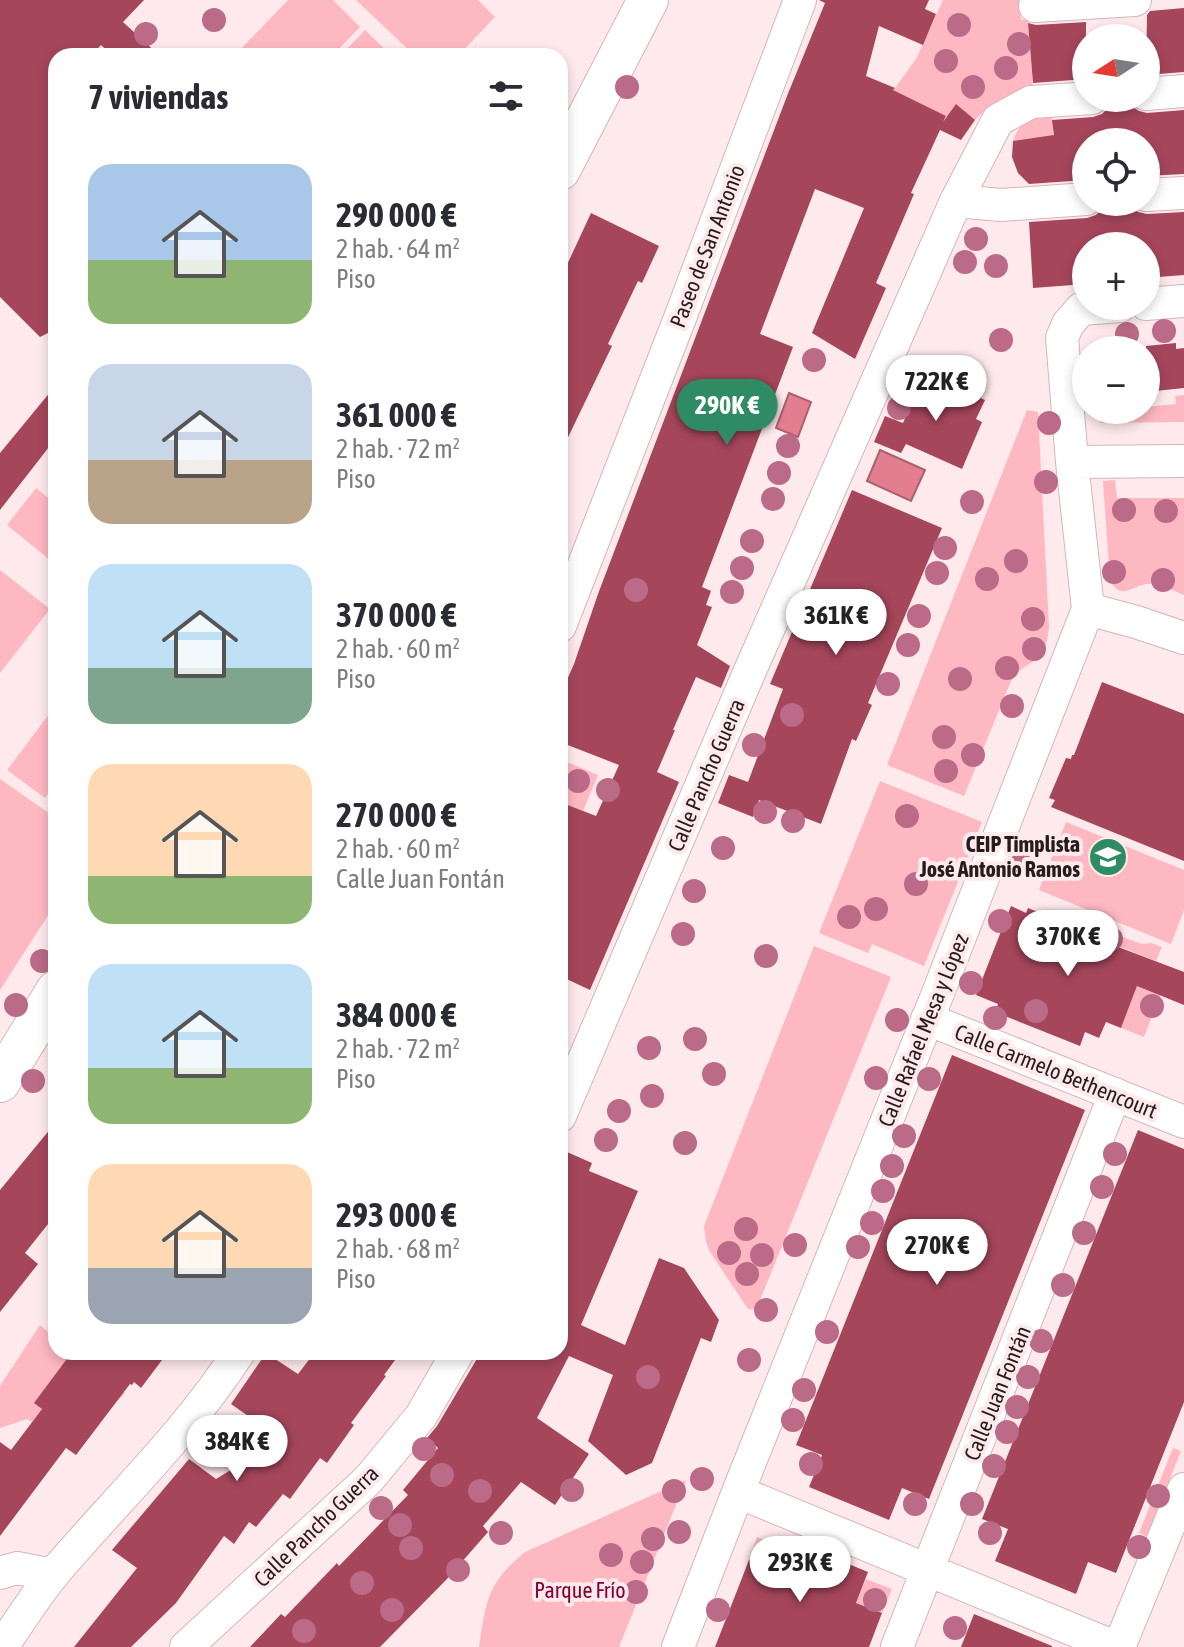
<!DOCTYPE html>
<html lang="es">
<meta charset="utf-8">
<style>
:root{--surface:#fff;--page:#f7f7f7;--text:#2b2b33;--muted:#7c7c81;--accent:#2e8b63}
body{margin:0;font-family:"Asap Condensed",sans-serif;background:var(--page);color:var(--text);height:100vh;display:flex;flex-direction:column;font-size:30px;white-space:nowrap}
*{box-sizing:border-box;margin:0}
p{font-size:26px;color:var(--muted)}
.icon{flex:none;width:44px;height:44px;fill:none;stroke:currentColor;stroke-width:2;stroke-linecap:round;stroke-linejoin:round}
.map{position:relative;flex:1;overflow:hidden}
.drawer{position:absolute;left:48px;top:48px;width:520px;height:1312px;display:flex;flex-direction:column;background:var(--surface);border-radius:24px;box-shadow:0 4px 12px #0003}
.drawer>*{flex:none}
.needle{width:52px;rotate:258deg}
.tools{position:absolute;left:1072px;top:24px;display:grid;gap:16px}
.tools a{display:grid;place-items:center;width:88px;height:88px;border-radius:50%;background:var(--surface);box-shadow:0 4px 12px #0003;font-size:40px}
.price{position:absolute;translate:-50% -68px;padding:0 18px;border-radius:28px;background:#fff;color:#222;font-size:26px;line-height:52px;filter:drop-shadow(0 2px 4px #0008)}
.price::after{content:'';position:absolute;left:50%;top:48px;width:24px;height:18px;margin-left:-12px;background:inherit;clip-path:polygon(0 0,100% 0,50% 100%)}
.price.on{background:var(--accent);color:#fff}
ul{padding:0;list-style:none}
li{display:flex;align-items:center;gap:24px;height:200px;padding:0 40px}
li span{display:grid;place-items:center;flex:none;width:224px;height:160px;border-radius:24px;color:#555}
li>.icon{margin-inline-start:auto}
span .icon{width:96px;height:96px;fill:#fffc;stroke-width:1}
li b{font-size:34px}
h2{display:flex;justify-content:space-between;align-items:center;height:96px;padding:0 40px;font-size:34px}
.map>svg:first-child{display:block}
.green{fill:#feb8c2}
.water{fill:#e37d90;stroke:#ab606e;stroke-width:2}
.building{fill:#a5465b}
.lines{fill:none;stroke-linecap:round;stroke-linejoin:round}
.minor-casing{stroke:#d5b5b9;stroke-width:34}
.tertiary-casing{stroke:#d5b5b9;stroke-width:42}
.minor{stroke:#fff;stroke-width:32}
.tertiary{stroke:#fff;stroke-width:40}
.tree{fill:#bb6a87}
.labels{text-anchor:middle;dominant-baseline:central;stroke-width:8;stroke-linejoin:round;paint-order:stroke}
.street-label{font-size:22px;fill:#271c1d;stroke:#feeaec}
.poi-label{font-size:22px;font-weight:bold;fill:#271c1d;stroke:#feeaec;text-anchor:end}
.park-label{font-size:22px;fill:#840134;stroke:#feeaec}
</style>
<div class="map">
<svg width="1184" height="1647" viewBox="0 0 1184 1647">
<rect width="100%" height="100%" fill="#feeaec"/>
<path class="green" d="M288,0H333L360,27L332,56H234Z
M356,0H478L495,17L458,56H415Z
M943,0H1019L1021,20L1028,19L1033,89C1010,95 992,103 975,120L956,105L947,117L910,99L881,152L921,171L918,178L863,156L873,130L895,88L916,59Z
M365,30L392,56H340Z
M1052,111L1055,152L1032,138L1013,141C1021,119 1031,118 1052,111Z
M1184,395V422L1100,423L1099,411L1146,410V407L1176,404L1175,396Z
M1027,410L1038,412L1049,627C1045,671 1029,654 1011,681L964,796L887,765Z
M1115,480L1117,498H1184V595C1174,591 1162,585 1152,584C1134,582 1123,603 1110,581L1103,481Z
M36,488L56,504V565L7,525Z
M0,570L50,609L0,673Z
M56,705V783L45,798L7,770Z
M560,759L598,775L583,811L560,802Z
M0,779L56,818V903L0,990Z
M880,781L982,822L924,966L872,944L868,953L819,933Z
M1066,822L1184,870V910L1171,944L1039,890Z
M1103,930L1142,944L1151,943L1162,947L1156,961L1100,939Z
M814,946L891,977L758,1305L755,1309H748L710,1252L706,1242L704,1226Z
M1168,975L1144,1037L1121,1028L1137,986Z
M40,1325L56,1339V1352H73L125,1393L118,1400L85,1374L35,1403L42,1409L32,1422L27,1419L0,1428V1386Z
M1173,1448L1181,1451L1147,1537L1139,1533Z
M686,1480L619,1647H479C486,1601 487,1583 525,1552Z
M757,1537L784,1548L775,1571L749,1560Z
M866,1579L892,1589L882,1613L856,1603Z"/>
<path class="water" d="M789,393L811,402L798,437L776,428Z
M880,450L925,470L911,501L867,481Z"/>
<path class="building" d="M0,0H144L123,22L160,56H113L101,45L91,56H56V329L40,337L0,297Z
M819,0H929L925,9L936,14L923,45L879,26L866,76L895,88L893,90L946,116L943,122L956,104L975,120L961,140L940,130L911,193L914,194L876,283L886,288L855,359L812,333L864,208L815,189L760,334L793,347L702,587L711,591L706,605L712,607L697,645L730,666L721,688L696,677L673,730H675L657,772L679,782L590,990L560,976V802L596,816L619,765L560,742V696L574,664L598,594L787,96L825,3Z
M1184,8V72L1146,75L1147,15L1150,11Z
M1086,22V79L1033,83L1028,23L1036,25Z
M1131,106L1139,111L1147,113L1184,110V174L1146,176V142H1086V180L1029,184L1018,173L1012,157L1013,141L1054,135L1052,120L1093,117L1102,114L1109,107Z
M1133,208L1138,212L1147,214L1184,212V275L1146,278V246H1086V284L1033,288L1029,222L1087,218L1096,215L1100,211Z
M591,213L659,246L642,283L638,281L608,344L612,346L560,454V280Z
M1176,343V349L1184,348V388L1146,392V346Z
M924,373L985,400L976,419L982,422L962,469L906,444L901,453L874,442L885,416L903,423Z
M56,385V438L0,510V453Z
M852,490L942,528L868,703L872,705L856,741L852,739L821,824L759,800L753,817L718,803L729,775L748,782L783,689L770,684Z
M1102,682L1184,714V861L1051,807L1055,800L1049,798L1066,758L1071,759L1072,755H1074Z
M1011,906L1026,913L1028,908L1077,928L1076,931L1184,972V1005L1137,986L1121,1028L1106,1022L1099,1038L1085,1032L1080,1046L995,1012L998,1004L976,995Z
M952,1055L1085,1110L929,1499L902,1488L889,1520L809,1487L822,1455L796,1445Z
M56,1122V1214L25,1253L38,1264L0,1312V1190Z
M1138,1130L1184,1149V1402L1116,1573L1088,1562L1076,1594L995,1561L1008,1529L982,1519Z
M567,1152L592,1163L589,1171L638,1191L581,1325L625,1345L659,1258L684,1268L719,1320L711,1342L701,1338L652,1463L626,1475L588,1441L613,1375L569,1356L537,1418L589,1454L555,1505L521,1482L483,1526L488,1532L446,1580L380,1647H250L281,1614L285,1617L337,1563L339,1566L408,1495L403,1490L438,1448L427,1438L437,1426L481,1352H560V1168Z
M72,1352H168L141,1388L134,1382L132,1385L130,1384L76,1455L66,1448L0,1536V1442L11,1450L42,1409L34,1403Z
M315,1352H401L384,1375L386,1376L351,1423L354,1425L327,1463L320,1458L290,1499L283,1494L256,1527L249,1522L234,1544L224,1536L176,1603L131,1647H74L137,1568L112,1550L189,1459L216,1479L252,1457L250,1444L261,1425L231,1404L266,1353L298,1374Z
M788,1539L868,1572L856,1603L882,1613L869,1647H715L749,1560L775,1571Z
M974,1614L1052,1646V1647H961Z"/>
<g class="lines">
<g class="minor-casing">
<path id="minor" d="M1035,6L1135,0
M1146,94L1184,91
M1146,195L1184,193
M956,201L1001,205L1086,199
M1146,304L1184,301
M1072,462L1184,461
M1088,609L1136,622L1184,638
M560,626L680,318L800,0
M927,1019L1184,1122
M560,1116L749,673L956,201L998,120L1031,102L1092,98
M738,1492L1115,1647
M0,1573L17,1568L53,1575
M2,1647C19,1622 36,1595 55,1572C117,1499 187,1433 239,1352
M186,1647L368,1480L421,1416L458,1352
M678,1647L738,1492L938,993L1088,609L1072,462L1062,338L1068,324L1081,309L1120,306
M897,1647L1115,1094
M1119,1647L1184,1489"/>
</g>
<g class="tertiary-casing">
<path id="tertiary" d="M560,170L648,0
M0,1082L56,991"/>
</g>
<use href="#minor" class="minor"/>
<use href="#tertiary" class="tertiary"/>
</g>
<g class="tree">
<circle cx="214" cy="20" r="12"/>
<circle cx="959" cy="25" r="12"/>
<circle cx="146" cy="34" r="12"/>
<circle cx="1019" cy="44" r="12"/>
<circle cx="946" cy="61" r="12"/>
<circle cx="1006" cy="68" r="12"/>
<circle cx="627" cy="87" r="12"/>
<circle cx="973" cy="87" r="12"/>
<circle cx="976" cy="239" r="12"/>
<circle cx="965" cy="262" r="12"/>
<circle cx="996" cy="266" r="12"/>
<circle cx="1164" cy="331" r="12"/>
<circle cx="1127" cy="334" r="12"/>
<circle cx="1001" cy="340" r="12"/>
<circle cx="814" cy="360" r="12"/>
<circle cx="910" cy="382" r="12"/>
<circle cx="899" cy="408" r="12"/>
<circle cx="1049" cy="423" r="12"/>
<circle cx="788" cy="446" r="12"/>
<circle cx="779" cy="473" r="12"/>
<circle cx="1046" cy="482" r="12"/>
<circle cx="773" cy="499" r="12"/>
<circle cx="972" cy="502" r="12"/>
<circle cx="1124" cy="510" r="12"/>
<circle cx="1166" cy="511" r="12"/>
<circle cx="752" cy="541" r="12"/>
<circle cx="945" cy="548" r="12"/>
<circle cx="1016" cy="561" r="12"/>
<circle cx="742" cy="568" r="12"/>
<circle cx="1114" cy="572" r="12"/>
<circle cx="937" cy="573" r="12"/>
<circle cx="987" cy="579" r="12"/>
<circle cx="1163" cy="580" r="12"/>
<circle cx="636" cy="590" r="12"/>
<circle cx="732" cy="592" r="12"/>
<circle cx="919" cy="616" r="12"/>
<circle cx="1033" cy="619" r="12"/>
<circle cx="908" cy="645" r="12"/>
<circle cx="1034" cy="649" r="12"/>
<circle cx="1007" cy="668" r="12"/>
<circle cx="960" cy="679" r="12"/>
<circle cx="888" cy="684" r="12"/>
<circle cx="1012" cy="706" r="12"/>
<circle cx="792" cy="715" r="12"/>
<circle cx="944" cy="737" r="12"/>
<circle cx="754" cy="745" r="12"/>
<circle cx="973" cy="755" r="12"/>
<circle cx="946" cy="771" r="12"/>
<circle cx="578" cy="781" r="12"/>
<circle cx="608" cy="790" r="12"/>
<circle cx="765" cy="812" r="12"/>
<circle cx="907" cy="816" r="12"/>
<circle cx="793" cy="821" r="12"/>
<circle cx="723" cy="848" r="12"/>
<circle cx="1021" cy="865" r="12"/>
<circle cx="916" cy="884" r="12"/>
<circle cx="694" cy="891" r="12"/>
<circle cx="876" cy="909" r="12"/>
<circle cx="849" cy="917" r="12"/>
<circle cx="1000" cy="921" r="12"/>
<circle cx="683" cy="934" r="12"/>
<circle cx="1111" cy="939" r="12"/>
<circle cx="766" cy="956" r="12"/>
<circle cx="42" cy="961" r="12"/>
<circle cx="971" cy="983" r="12"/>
<circle cx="16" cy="1005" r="12"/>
<circle cx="1152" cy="1006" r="12"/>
<circle cx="1036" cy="1011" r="12"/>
<circle cx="995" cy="1018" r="12"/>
<circle cx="897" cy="1020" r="12"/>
<circle cx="695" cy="1039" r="12"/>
<circle cx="649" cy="1048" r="12"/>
<circle cx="714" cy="1074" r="12"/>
<circle cx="876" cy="1078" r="12"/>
<circle cx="929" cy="1079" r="12"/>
<circle cx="33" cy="1081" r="12"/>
<circle cx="652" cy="1096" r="12"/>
<circle cx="619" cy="1111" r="12"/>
<circle cx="904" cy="1136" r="12"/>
<circle cx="606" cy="1140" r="12"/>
<circle cx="685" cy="1143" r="12"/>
<circle cx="1115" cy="1154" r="12"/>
<circle cx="892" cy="1166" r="12"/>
<circle cx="1102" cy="1187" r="12"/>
<circle cx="883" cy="1191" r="12"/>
<circle cx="872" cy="1223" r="12"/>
<circle cx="746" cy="1229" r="12"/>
<circle cx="1084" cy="1233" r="12"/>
<circle cx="795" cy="1245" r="12"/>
<circle cx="858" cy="1247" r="12"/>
<circle cx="729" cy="1253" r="12"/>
<circle cx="762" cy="1255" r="12"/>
<circle cx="747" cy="1274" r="12"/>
<circle cx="1063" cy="1285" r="12"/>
<circle cx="766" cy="1310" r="12"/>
<circle cx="827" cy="1332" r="12"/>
<circle cx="1041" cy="1341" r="12"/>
<circle cx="749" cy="1360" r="12"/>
<circle cx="648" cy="1377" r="12"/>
<circle cx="1028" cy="1377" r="12"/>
<circle cx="804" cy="1390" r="12"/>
<circle cx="1017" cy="1407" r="12"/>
<circle cx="793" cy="1420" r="12"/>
<circle cx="1007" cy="1432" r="12"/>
<circle cx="424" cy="1449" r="12"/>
<circle cx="811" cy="1464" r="12"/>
<circle cx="994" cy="1466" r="12"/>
<circle cx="442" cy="1475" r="12"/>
<circle cx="702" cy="1479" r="12"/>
<circle cx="572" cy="1490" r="12"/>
<circle cx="480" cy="1491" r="12"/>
<circle cx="674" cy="1491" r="12"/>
<circle cx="1158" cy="1496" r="12"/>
<circle cx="915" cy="1504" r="12"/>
<circle cx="972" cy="1504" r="12"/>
<circle cx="381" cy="1508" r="12"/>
<circle cx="400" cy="1525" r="12"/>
<circle cx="679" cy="1532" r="12"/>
<circle cx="501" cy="1533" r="12"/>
<circle cx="990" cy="1533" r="12"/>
<circle cx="653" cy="1539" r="12"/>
<circle cx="1139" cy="1547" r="12"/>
<circle cx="411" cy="1548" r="12"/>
<circle cx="771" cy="1554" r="12"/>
<circle cx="611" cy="1555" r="12"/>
<circle cx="642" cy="1562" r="12"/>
<circle cx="458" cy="1570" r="12"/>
<circle cx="362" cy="1583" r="12"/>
<circle cx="636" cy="1592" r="12"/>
<circle cx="875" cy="1600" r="12"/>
<circle cx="392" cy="1610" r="12"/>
<circle cx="718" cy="1610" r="12"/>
<circle cx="955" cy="1628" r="12"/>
<circle cx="304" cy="1631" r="12"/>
</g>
<defs>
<g id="school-disc" transform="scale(2)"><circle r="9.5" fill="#2e8b63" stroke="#feeaec"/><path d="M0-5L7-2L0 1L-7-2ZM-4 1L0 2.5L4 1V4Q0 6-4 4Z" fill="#fff"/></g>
</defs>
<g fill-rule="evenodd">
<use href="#school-disc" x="1108" y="857"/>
</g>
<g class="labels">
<g class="street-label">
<text transform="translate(707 246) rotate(-69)">Paseo de San Antonio</text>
<text transform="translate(706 775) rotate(-67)">Calle Pancho Guerra</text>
<text transform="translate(923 1030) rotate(-68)">Calle Rafael Mesa y López</text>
<text transform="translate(1056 1071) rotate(22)">Calle Carmelo Bethencourt</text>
<text transform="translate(997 1393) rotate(-68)">Calle Juan Fontán</text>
<text transform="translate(316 1526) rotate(-44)">Calle Pancho Guerra</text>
</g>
<g class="poi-label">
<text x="1080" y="844">CEIP Timplista<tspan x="1080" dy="25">José Antonio Ramos</tspan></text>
</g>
<g class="park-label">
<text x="580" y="1590">Parque Frío</text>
</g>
</g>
</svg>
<div class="tools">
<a><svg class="needle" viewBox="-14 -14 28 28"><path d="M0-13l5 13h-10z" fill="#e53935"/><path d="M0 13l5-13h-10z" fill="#7c7c81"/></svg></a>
<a><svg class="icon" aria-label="locate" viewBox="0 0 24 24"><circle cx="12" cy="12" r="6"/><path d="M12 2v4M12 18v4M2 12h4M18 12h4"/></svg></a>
<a>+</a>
<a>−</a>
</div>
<b class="price" style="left:936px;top:423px">722K €</b>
<b class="price on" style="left:727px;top:447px">290K €</b>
<b class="price" style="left:836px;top:657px">361K €</b>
<b class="price" style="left:1068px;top:978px">370K €</b>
<b class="price" style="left:937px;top:1287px">270K €</b>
<b class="price" style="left:237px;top:1483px">384K €</b>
<b class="price" style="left:800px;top:1604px">293K €</b>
<section class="drawer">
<h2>7 viviendas<svg class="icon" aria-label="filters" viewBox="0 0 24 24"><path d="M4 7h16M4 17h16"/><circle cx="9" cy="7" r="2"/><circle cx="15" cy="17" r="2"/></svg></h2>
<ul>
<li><span style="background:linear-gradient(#a9c7e8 60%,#8fb573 0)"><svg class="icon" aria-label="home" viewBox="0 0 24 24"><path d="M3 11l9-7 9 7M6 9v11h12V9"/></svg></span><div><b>290 000 €</b><p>2 hab. · 64 m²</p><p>Piso</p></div></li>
<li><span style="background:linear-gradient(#c9d6e8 60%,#b9a48a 0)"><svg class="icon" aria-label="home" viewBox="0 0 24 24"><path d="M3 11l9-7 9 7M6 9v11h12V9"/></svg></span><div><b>361 000 €</b><p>2 hab. · 72 m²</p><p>Piso</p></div></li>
<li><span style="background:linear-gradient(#bfe0f5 65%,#7fa58c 0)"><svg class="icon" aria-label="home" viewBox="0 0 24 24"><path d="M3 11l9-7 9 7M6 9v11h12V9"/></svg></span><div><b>370 000 €</b><p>2 hab. · 60 m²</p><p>Piso</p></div></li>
<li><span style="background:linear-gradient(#ffd9b3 70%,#8fb573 0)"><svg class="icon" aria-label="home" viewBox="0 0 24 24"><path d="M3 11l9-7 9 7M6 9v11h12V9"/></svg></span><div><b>270 000 €</b><p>2 hab. · 60 m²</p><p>Calle Juan Fontán</p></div></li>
<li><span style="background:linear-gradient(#bfe0f5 65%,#8fb573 0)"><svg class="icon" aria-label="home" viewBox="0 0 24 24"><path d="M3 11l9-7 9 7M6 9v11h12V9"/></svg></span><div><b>384 000 €</b><p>2 hab. · 72 m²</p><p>Piso</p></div></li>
<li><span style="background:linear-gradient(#ffd9b3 65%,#9aa5b1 0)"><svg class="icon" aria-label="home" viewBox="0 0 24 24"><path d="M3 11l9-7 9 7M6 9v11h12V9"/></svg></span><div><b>293 000 €</b><p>2 hab. · 68 m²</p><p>Piso</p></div></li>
</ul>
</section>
</div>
